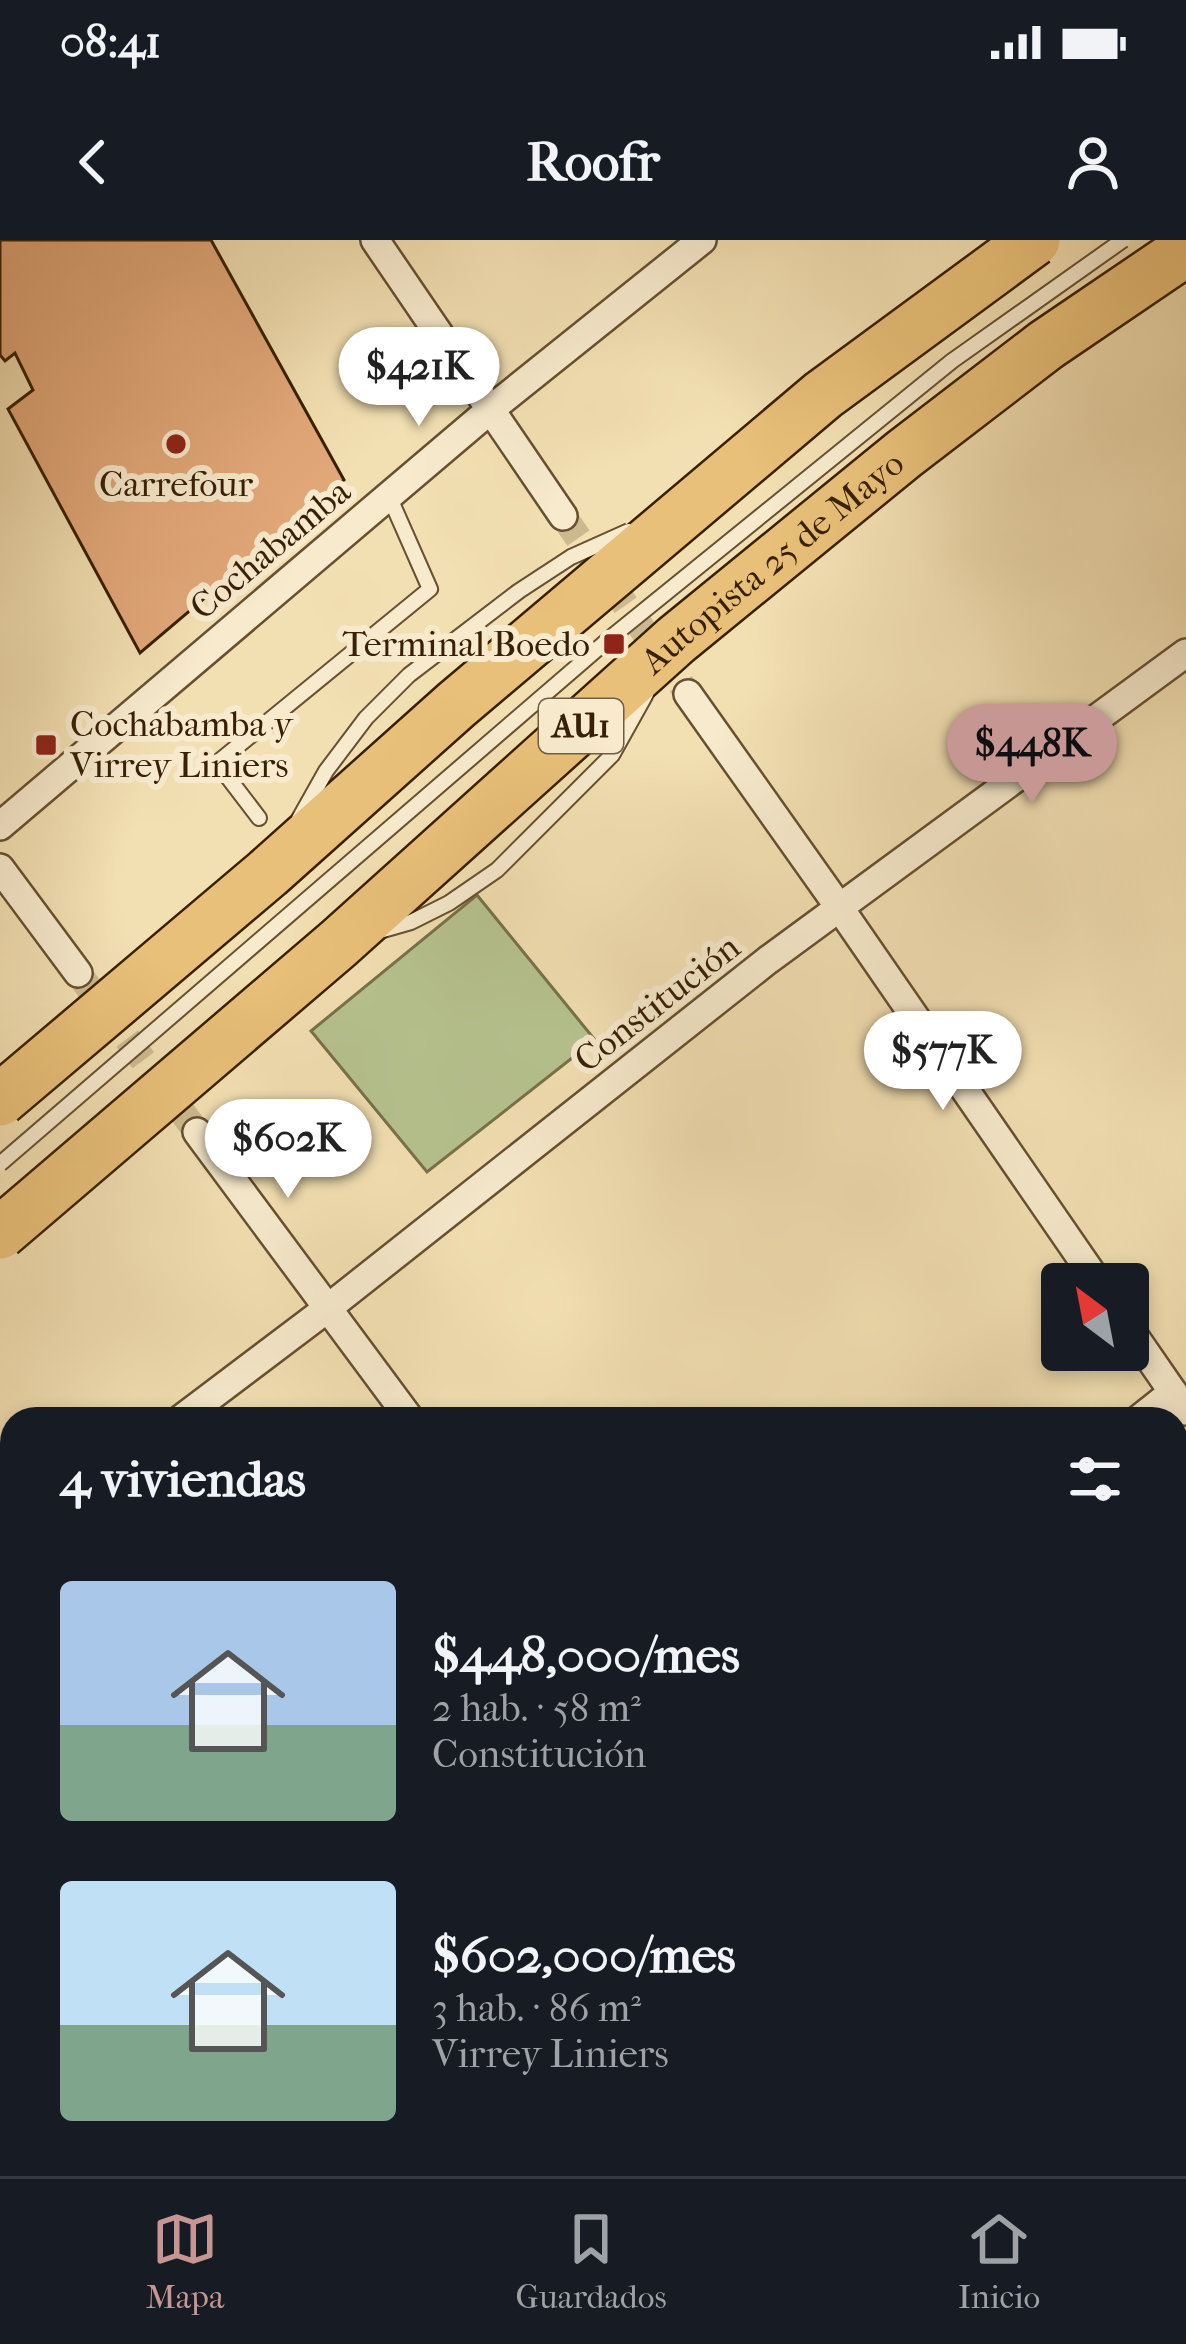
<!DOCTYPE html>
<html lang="es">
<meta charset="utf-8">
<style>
:root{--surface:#171b24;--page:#242831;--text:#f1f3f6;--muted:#9ea1a6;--line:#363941;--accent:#c59692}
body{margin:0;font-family:"IM FELL French Canon",serif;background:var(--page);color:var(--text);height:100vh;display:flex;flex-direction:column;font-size:45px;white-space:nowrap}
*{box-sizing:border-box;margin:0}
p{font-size:39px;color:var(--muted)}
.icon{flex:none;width:66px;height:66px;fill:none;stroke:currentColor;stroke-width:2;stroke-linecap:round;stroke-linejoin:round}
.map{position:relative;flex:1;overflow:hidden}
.details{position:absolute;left:0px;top:1167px;width:1188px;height:771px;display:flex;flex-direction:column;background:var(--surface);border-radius:36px 36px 0 0;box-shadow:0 6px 18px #0003}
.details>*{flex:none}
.needle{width:78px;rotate:328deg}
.buttons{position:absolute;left:1041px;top:1023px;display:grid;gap:24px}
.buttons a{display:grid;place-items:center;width:108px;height:108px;border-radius:12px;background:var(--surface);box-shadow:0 6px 18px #0003;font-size:60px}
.price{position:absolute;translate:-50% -102px;padding:0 27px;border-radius:42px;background:#fff;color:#222;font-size:39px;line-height:78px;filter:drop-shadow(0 3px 6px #0008)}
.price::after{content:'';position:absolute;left:50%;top:72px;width:36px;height:27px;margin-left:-18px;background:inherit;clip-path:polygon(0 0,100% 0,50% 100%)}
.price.active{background:var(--accent);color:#111}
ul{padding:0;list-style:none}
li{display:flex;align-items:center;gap:36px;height:300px;padding:0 60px}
li span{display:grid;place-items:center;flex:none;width:336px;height:240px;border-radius:12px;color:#555}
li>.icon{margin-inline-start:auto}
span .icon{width:144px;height:144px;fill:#fffc;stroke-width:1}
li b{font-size:51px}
h2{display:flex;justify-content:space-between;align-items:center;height:144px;padding:0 60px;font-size:51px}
.status{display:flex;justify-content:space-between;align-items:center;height:84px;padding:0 60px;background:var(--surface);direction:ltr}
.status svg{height:33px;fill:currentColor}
header{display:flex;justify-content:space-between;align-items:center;height:156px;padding:0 60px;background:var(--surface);font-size:54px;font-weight:700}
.tabs{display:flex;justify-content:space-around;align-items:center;height:168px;border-top:3px solid var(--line);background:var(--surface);font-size:33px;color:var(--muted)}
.tabs a{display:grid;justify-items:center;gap:6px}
.tabs .active{color:var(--accent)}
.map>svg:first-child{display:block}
.green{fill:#b6c390;stroke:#77724a;stroke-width:3}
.building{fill:#e2a879;stroke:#382004;stroke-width:3}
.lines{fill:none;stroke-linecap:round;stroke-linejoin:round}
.street-tunnel{stroke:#cdb98f;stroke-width:27;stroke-dasharray:27 14;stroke-linecap:butt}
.lane-casing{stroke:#665030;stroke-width:18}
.street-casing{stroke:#665030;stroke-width:32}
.secondary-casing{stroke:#382004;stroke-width:44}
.lane{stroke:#f7eacd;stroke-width:14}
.street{stroke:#f7eacd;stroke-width:27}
.secondary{stroke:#f7eacd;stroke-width:39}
.lane-bridge-casing{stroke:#665030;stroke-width:18;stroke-linecap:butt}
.highway-bridge-casing{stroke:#382004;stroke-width:56;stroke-linecap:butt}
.lane-bridge{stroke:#f7eacd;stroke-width:14}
.highway-bridge{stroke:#e9c079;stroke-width:51}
.poi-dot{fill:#8f2418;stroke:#f7eacd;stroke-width:4.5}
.labels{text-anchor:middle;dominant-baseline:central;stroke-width:12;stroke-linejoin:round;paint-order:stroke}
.shield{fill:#f7eacd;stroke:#715d40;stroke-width:3}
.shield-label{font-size:33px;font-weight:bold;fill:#382004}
.poi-label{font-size:36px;fill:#382004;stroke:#f7eacd}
.street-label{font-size:36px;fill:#382004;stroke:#f7eacd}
</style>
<div class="status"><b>08:41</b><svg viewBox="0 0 49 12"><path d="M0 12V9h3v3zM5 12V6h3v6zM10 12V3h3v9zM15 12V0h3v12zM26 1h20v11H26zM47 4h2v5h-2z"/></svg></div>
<header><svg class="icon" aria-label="back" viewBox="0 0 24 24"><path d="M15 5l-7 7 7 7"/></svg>Roofr<svg class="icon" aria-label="person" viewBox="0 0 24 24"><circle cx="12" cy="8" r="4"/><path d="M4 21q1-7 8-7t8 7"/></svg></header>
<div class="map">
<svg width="1186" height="1936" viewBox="0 0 1186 1936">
<rect width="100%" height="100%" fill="#f2dfb2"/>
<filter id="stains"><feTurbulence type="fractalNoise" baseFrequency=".00167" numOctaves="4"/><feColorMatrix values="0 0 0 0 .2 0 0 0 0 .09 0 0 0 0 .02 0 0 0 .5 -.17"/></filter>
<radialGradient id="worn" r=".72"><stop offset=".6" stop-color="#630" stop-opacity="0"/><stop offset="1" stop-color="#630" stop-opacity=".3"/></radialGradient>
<path class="green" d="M477,655L595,800L427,932L311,791Z"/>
<path class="building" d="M0,0H211L344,240L140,413L8,169L33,150L15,113L5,121L0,115Z"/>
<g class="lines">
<path class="street-tunnel" d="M563,276L688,454
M78,733L197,892"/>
<g class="lane-casing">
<path id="lane" d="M259,578L217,523L430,349L389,256"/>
</g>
<g class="street-casing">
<path id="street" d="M375,0L563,276
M688,454L839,667L1099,1044
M0,586L490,170L702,0
M0,628L78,733
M197,892L410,1179
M1128,1087L1186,1171
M181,1179L328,1068L768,720L1186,413
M1139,1179L1173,1152
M0,1314L12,1305
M0,1606L12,1624
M1176,1769L1186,1779
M213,1926L220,1936
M966,1926L973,1936
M154,1936L167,1926"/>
</g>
<g class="secondary-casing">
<path id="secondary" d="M1176,1617L1186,1606
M888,1936L897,1926"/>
</g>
<use href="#lane" class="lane"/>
<use href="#street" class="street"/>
<use href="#secondary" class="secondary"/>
<g class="lane-bridge-casing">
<path id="lane-bridge" d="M299,579L326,531L366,478L409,435L519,351L571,317L629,291
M383,690L411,682L449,663L497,630L612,515L646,454
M0,924L609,399L952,121L1123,0"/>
</g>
<g class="highway-bridge-casing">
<g id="highway-bridge">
<path d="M0,860L268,633L456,465L823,155L1034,0"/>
<path id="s1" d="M0,993L338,704L676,400L904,214L1046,105L1186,10"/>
</g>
</g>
<use href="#lane-bridge" class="lane-bridge"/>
<use href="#highway-bridge" class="highway-bridge"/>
</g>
<g class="poi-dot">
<circle cx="176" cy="204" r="12"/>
<rect x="602" y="392" width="24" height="24" rx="6"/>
<rect x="34" y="493" width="24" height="24" rx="6"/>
</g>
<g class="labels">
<rect class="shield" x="539" y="459" width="84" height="54" rx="9"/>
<g class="shield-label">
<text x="581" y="486">AU1</text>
</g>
<g class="poi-label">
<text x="176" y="244">Carrefour</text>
<text x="590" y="404" text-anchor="end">Terminal Boedo</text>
<text x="70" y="484" text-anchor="start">Cochabamba y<tspan x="70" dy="41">Virrey Liniers</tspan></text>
</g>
<g class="street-label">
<text transform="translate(270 309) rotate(-40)">Cochabamba</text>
<text stroke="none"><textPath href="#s1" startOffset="1023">Autopista 25 de Mayo</textPath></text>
<text transform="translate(657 763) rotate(-38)">Constitución</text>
</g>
</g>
<rect width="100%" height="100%" filter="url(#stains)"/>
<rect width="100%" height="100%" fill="url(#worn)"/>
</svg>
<div class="buttons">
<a><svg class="needle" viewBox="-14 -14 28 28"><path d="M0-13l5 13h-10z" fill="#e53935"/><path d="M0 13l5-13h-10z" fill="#9ea1a6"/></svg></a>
</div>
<b class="price" style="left:419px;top:189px">$421K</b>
<b class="price active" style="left:1032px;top:566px">$448K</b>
<b class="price" style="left:943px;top:873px">$577K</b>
<b class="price" style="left:288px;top:961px">$602K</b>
<section class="details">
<h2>4 viviendas<svg class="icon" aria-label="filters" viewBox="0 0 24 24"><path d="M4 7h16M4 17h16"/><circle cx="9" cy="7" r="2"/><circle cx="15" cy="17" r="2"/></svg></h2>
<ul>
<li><span style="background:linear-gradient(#a9c7e8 60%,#7fa58c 0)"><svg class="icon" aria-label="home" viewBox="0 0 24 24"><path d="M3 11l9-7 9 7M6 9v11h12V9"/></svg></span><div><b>$448,000/mes</b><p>2 hab. · 58 m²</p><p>Constitución</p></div></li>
<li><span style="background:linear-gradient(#bfe0f5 60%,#7fa58c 0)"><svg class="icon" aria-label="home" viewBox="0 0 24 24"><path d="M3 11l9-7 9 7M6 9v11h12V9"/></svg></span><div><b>$602,000/mes</b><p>3 hab. · 86 m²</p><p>Virrey Liniers</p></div></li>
</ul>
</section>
</div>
<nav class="tabs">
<a class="active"><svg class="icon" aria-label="map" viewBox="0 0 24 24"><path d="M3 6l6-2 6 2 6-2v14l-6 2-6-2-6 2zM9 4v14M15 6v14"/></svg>Mapa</a>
<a><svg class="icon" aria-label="saved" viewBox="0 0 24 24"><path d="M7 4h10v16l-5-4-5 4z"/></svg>Guardados</a>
<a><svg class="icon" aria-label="home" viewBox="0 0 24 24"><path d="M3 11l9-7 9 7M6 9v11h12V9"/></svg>Inicio</a>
</nav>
